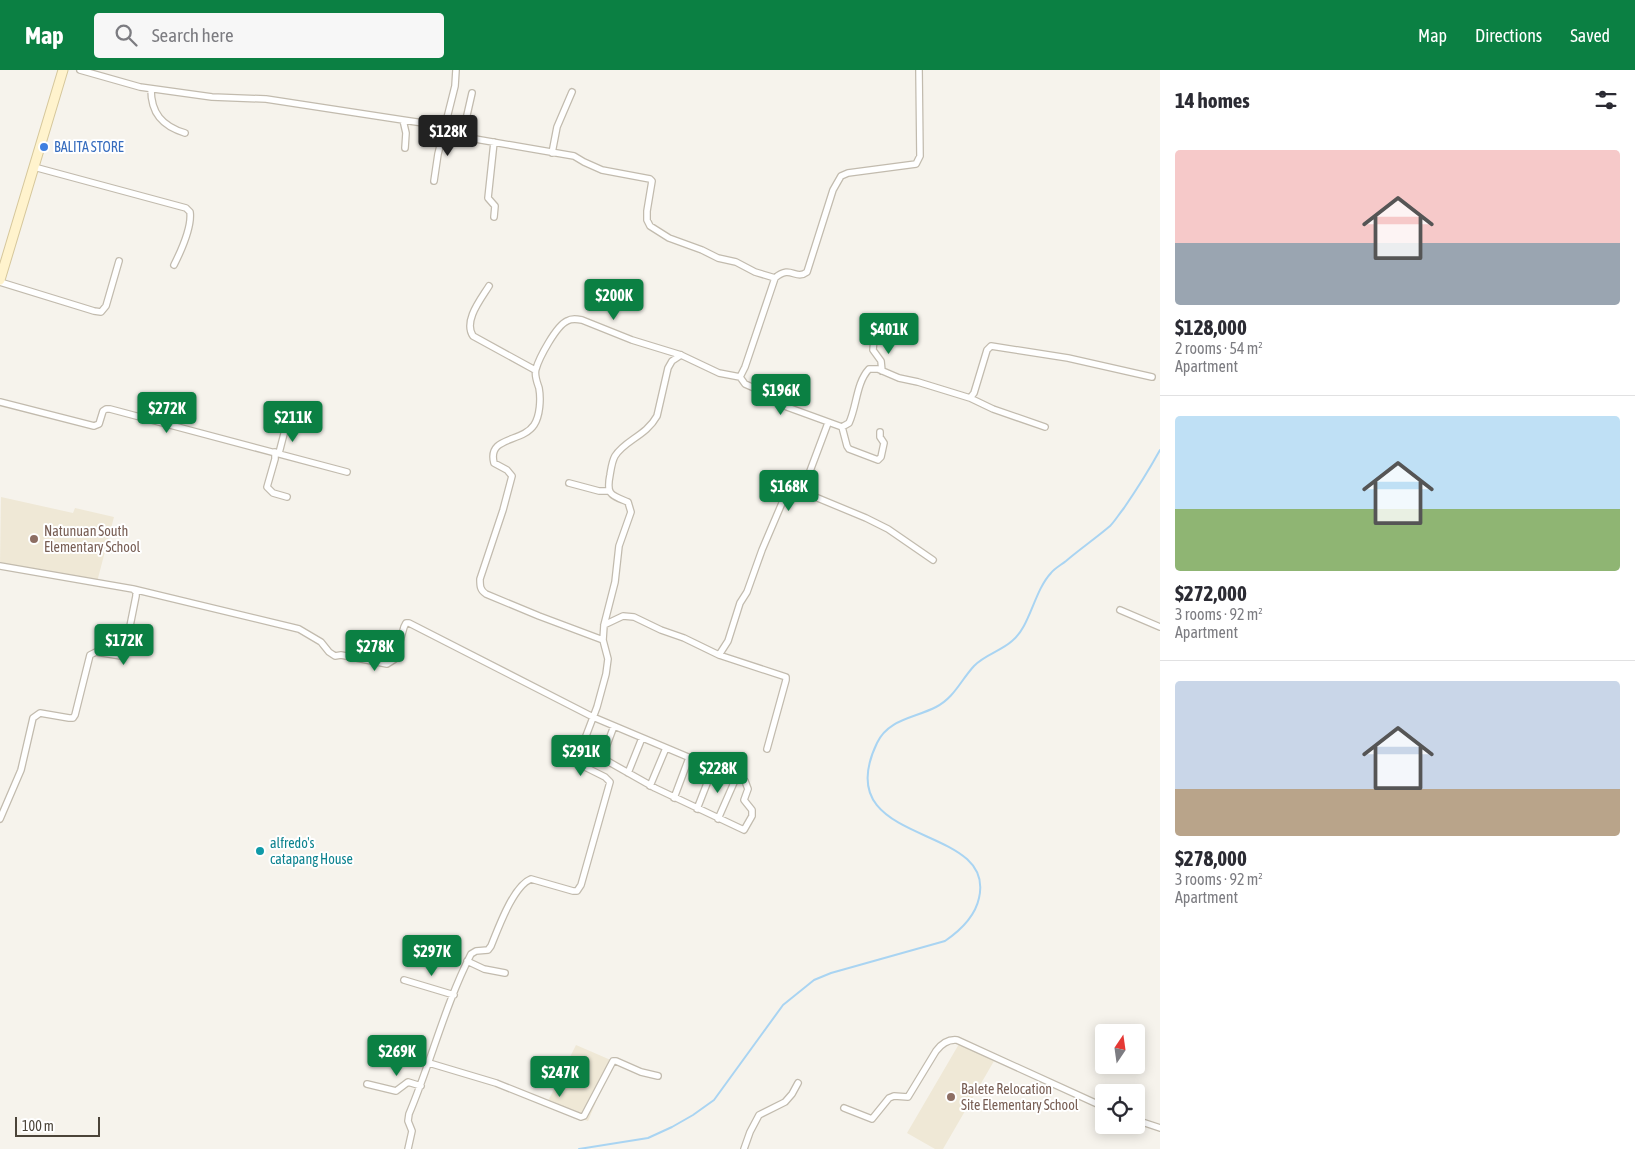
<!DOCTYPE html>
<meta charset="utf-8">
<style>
:root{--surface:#fff;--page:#f7f7f7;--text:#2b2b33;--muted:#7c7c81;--line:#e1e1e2;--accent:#0b8043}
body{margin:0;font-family:"Asap Condensed",sans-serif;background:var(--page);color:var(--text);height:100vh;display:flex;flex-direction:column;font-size:19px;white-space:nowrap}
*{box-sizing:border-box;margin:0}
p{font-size:16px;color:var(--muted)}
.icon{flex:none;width:28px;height:28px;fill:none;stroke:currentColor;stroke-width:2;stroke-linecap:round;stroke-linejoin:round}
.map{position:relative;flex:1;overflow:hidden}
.drawer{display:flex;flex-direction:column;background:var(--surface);width:475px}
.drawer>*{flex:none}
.needle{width:32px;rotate:13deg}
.buttons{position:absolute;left:1095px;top:954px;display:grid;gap:10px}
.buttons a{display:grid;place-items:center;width:50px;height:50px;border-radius:5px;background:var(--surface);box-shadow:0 2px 12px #0003;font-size:25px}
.scale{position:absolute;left:15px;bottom:12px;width:85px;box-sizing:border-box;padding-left:5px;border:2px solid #4b4439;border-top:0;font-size:14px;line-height:18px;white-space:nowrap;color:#4b4439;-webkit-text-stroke:4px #fff;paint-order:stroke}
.price{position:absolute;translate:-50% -42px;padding:0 11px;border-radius:5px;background:var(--accent);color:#fff;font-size:16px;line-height:32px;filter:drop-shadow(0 1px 2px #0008)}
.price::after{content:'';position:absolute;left:50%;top:30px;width:15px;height:11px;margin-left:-8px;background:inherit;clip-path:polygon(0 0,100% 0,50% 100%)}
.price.selected{background:#222;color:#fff}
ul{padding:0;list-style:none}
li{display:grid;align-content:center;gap:10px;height:265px;padding:0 15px}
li+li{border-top:1px solid var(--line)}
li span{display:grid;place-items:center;height:155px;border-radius:5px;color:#555}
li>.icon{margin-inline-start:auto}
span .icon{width:90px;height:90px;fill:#fffc;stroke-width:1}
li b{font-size:21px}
h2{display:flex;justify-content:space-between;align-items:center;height:60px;padding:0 15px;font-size:21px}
header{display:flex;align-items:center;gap:30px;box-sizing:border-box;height:70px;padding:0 25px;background:var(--accent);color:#fff}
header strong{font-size:24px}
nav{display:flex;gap:28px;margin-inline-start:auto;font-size:18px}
.search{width:350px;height:45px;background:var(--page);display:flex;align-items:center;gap:12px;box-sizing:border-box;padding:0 18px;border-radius:5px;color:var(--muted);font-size:19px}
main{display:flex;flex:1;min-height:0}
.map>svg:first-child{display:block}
.education{fill:#efe8d6}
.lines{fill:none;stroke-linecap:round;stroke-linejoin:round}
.stream{stroke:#a9d4f2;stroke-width:2}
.street-casing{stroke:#c2bbae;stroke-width:8}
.secondary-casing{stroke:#d6c79b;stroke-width:11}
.street{stroke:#fff;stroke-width:5.5}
.secondary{stroke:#fff3cd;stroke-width:9}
.shop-dot{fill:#3f7fe0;stroke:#fff;stroke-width:2}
.education-dot{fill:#8d6e63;stroke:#fff;stroke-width:2}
.culture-dot{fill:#0f9aa8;stroke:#fff;stroke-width:2}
.labels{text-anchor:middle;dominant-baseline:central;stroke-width:4;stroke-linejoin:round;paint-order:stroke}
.shop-label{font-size:14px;fill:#366cbe;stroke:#fff;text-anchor:start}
.education-label{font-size:14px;fill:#785e54;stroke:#fff;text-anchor:start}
.culture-label{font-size:14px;fill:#0d838f;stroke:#fff;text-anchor:start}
</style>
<header>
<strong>Map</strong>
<div class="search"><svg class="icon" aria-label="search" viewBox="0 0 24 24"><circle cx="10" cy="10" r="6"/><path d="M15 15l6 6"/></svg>Search here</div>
<nav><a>Map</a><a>Directions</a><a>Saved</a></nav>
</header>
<main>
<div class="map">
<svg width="1160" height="1079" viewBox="0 0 1160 1079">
<rect width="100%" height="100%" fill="#f6f3ec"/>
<path class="education" d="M1,427L73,443L75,438L114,447L97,512L0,496Z
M959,974L994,991L943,1079H935L907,1063Z
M576,975L613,991L588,1051L546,1035Z"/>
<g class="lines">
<path class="stream" d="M579,1079L648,1068L672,1057L693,1045L714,1030L783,935L814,910L831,903L945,871C961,860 975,847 979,828C997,751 826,779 877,673C888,649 915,648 936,637C954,628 961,610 974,596C984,585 1001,581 1012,571C1030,557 1034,521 1051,503C1055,498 1061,495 1066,491C1080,479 1096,468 1110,456C1115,451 1119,444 1124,438C1137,419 1149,400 1160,380"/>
<g class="street-casing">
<path id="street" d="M80,0L140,17L212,27L266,29L403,50L430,54L452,65L574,86L584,92L602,100L650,109L652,111L647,141V150L650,156L669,168L702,180L718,188L736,192L755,202L775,208
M151,19C151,43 162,56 185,63
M403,50L406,63L405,78
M462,67L472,23
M494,72L488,128L495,136L494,147
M552,83L557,57L572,22
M34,97L186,138L190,142C192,157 181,181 174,195
M434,111L438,84L455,16L456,0
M0,212L94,241L101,242L106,236L119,191
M489,216C481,229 463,251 473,266L535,300
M874,269L873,280L881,291L882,301
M740,307L745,314L770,325L787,337L842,357L849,353C857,336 856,313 869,299H878L899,308L918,312L970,328L974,323L987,280L991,276L1068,288L1152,307
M970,328L993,339L1045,357
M0,332L94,356L99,354L103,341L106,339H110L347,402
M842,357L847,376L849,379L878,390L881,387L884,373L880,367V362
M275,382V389L267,417L273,423L287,427
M279,383L286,356
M813,409L810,401L828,353
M569,413L599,421H609
M0,496L133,519L136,522V526L125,581L121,586L96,582L90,585L75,645L73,648H69L40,643L33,648L21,700L0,749
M133,519L299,559L321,572L329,582L335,586L341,585L387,594L395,589L404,557L406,553H409L593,647L745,711L748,719L744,730L752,740V746L744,760L655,718L602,688L614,656
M1120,540L1160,557
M604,555L623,546L634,547L661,560L684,568L719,585L786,607V610L767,679
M603,570L539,546L486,524C480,520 480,516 480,509L503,440L512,406L507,400L494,393C487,366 522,373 534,355C540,346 541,329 539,318C537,312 534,305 536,299C539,288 556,256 567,251C572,248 577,249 582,250L632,270L681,285L719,303L740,307L745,297L775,208C791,194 795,211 807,202L833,120L841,106L848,103L916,94L920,86L919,0
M719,585L728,571L740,533L747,522L762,480L785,426L790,421L796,419L866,448L888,459L933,490
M628,703L642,668
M650,716L666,678
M674,728L689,688
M697,739L713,698
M718,749L736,708
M467,891L484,899L505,903
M404,910L454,925
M429,993L496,1013L581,1047L584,1046L613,991H616L641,1002L658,1006
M367,1014L396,1021L408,1012L421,1016
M844,1038L872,1049L889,1028L894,1026L908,1027L936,981C942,973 948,969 957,970L1104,1037
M1136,1050L1160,1058
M408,1079L412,1061L408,1051L409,1044C431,992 445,935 471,884L476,881L488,880L491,876C498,859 513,816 531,809L573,821H577L581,815L610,712L605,707L583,696L580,689L581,679L597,637L606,604L608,589L603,570L604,555L615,512L619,476L631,442L628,432C611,425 606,425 610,405C611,399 612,391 615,386C625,370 646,366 657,346L668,298L672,291L681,285
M744,1079L750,1062L759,1045L785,1032L792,1024L798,1013"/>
</g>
<g class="secondary-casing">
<path id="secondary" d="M0,210L63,0"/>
</g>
<use href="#street" class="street"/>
<use href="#secondary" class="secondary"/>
</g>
<circle class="shop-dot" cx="44" cy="77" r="5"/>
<g class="education-dot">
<circle cx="34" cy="469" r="5"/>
<circle cx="951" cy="1027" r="5"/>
</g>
<circle class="culture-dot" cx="260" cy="781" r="5"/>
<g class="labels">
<g class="shop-label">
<text x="54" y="77">BALITA STORE</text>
</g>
<g class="education-label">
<text x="44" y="461">Natunuan South<tspan x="44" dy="16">Elementary School</tspan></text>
<text x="961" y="1019">Balete Relocation<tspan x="961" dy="16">Site Elementary School</tspan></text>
</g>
<g class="culture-label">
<text x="270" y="773">alfredo's<tspan x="270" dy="16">catapang House</tspan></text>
</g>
</g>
</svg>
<div class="buttons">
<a><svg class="needle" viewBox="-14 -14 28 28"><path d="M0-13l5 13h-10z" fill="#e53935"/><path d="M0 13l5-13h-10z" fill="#7c7c81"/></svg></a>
<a><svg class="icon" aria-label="locate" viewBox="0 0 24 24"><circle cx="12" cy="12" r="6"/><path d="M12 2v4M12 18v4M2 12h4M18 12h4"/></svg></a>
</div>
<div class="scale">100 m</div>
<b class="price selected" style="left:448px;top:87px">$128K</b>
<b class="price" style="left:614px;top:251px">$200K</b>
<b class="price" style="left:889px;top:285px">$401K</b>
<b class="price" style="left:781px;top:346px">$196K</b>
<b class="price" style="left:167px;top:364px">$272K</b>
<b class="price" style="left:293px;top:373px">$211K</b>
<b class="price" style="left:789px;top:442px">$168K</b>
<b class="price" style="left:124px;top:596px">$172K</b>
<b class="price" style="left:375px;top:602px">$278K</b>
<b class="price" style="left:581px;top:707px">$291K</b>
<b class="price" style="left:718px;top:724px">$228K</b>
<b class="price" style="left:432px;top:907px">$297K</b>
<b class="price" style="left:397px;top:1007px">$269K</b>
<b class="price" style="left:560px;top:1028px">$247K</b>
</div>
<section class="drawer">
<h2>14 homes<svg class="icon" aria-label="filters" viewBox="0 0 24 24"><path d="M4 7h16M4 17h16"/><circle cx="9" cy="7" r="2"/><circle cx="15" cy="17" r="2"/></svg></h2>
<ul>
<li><span style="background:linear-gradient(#f6c9c9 60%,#9aa5b1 0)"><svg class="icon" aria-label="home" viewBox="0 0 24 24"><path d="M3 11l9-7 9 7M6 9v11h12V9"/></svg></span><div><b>$128,000</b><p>2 rooms · 54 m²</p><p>Apartment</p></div></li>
<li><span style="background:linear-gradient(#bfe0f5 60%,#8fb573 0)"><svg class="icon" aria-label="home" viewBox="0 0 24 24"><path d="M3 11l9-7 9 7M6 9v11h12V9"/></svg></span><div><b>$272,000</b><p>3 rooms · 92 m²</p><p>Apartment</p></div></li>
<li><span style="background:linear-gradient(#c9d6e8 70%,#b9a48a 0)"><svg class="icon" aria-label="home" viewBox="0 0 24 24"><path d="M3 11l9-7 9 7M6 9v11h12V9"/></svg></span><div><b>$278,000</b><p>3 rooms · 92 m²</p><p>Apartment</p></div></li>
</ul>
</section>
</main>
